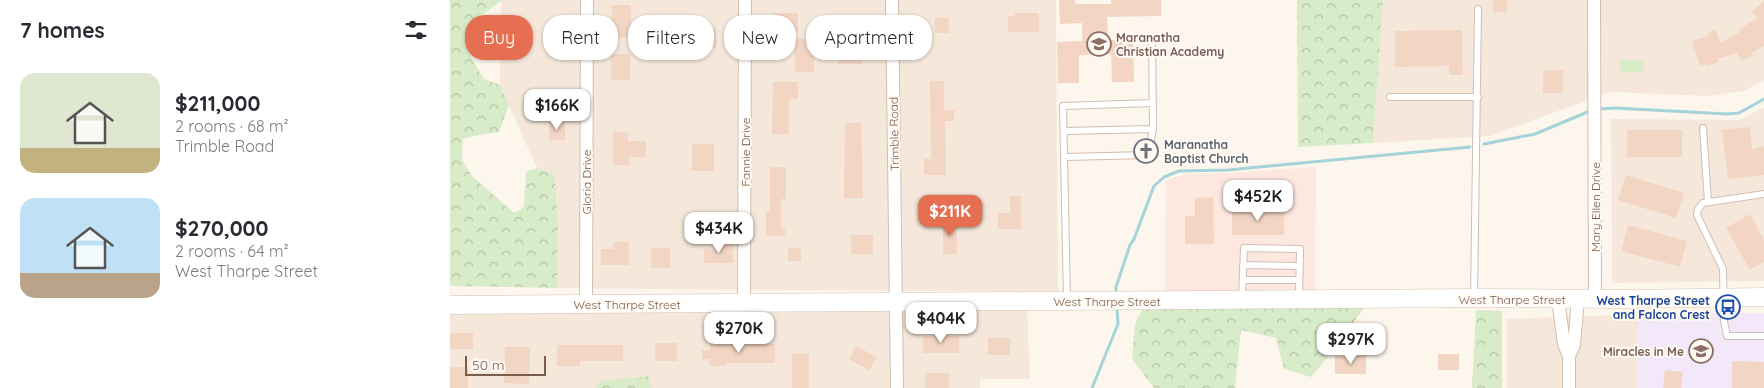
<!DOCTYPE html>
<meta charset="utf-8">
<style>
:root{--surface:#fff;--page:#f7f7f7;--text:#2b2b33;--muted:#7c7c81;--accent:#e76f51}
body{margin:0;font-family:Quicksand,sans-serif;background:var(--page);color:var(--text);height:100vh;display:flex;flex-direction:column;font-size:19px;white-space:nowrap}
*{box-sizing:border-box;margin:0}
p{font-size:16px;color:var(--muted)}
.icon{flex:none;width:28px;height:28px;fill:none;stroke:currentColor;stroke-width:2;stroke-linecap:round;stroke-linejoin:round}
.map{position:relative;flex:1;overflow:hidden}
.details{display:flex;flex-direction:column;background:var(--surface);width:450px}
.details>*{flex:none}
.hud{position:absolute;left:15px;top:15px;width:475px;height:45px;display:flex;gap:10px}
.scale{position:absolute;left:15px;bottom:12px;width:81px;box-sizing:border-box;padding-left:5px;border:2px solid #7a5c4d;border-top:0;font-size:14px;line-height:18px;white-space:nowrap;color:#7a5c4d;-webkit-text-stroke:4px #fffaf3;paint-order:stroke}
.price{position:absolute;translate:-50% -42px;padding:0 11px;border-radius:10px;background:#fff;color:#222;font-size:16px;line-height:32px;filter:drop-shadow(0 1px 2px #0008)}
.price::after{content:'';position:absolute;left:50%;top:30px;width:15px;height:11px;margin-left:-8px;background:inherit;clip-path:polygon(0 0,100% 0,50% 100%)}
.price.active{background:var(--accent);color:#fff}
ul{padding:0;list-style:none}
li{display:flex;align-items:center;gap:15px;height:125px;padding:0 20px}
li span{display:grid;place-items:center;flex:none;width:140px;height:100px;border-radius:15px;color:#555}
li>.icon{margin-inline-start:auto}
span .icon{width:60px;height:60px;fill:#fffc;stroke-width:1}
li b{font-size:21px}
h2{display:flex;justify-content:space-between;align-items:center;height:60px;padding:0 20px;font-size:21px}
.chip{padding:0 18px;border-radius:20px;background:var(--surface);box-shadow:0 1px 4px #0004;font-size:18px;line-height:45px}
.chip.active{background:var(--accent);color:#fff}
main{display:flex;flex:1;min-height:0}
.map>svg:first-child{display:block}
.residential{fill:#f5e8da}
.commercial{fill:#fde8e0}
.education{fill:#f3e8fa}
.grass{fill:#d8ecc9}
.forest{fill:url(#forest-crowns)}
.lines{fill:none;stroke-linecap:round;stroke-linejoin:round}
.stream{stroke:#a5d3da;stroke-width:3}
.building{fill:#f3d5c3}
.lane-casing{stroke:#d1beb0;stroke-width:8}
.street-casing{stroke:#d1beb0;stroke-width:14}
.secondary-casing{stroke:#d6c0b0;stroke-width:19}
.lane{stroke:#fff;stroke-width:6}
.street{stroke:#fff;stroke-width:12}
.secondary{stroke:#fff;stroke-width:18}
.labels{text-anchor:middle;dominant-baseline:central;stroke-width:4;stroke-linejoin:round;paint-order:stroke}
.education-label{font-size:12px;font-weight:bold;fill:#785e54;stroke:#fffaf3;text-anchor:start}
.street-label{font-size:12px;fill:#7a5c4d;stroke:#fffaf3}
.worship-label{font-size:12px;font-weight:bold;fill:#5b616d;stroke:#fffaf3;text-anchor:start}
.transit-label{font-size:12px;font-weight:bold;fill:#164399;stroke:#fffaf3;text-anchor:end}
</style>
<main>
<section class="details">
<h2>7 homes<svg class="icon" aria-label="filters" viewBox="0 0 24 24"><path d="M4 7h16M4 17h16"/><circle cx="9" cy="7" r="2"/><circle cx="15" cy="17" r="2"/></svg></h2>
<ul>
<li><span style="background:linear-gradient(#dfe7d0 75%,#c2b280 0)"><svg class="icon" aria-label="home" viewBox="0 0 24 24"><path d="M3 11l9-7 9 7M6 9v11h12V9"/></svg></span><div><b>$211,000</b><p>2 rooms · 68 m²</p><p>Trimble Road</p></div></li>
<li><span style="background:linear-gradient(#bfe0f5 75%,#b9a48a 0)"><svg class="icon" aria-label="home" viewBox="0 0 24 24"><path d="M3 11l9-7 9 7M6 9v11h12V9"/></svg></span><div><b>$270,000</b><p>2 rooms · 64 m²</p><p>West Tharpe Street</p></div></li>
</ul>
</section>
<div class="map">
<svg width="1314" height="388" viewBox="0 0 1314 388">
<defs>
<pattern id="forest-crowns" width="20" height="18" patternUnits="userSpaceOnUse" patternTransform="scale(1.25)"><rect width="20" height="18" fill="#d8ecc9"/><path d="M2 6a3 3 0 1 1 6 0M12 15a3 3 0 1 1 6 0" fill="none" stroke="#b4c2a5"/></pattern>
</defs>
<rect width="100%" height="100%" fill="#fdf6ec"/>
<path class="residential" d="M51,0H606L608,292L107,288L108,224L105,176L87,168L50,85Z
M932,0H1314V80L1293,91L1257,96L1160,92L1040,136L923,143Z
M1314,107V281L1162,283L1161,119L1290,120Z
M577,308L580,379H530V388H0V311Z
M1188,314V388H1057V319Z"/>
<path class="commercial" d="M866,167L865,293L715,294L716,181L722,178L738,174L777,173Z"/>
<path class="education" d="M1314,313V388H1188V314Z"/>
<path class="grass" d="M1169,59L1194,61V71L1170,73Z"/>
<path class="forest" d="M0,0H51L50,2L23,21L18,52L34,79L50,85L59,105L49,132L24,136L13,139L12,159L21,175L64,213L74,207L76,172L87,168L105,175L108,224L107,288L0,286Z
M847,0H933L923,143L848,147Z
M915,307C897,330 881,355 861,377L834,369L826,338L791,330L785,388H704L682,359L685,324L693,308Z
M1026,310L1052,311V388H1022Z
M199,376L202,388H146L149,381Z"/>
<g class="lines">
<path class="stream" d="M1149,109L1165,108L1277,114L1289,113L1314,99
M1034,144L1085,134L1140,111
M666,293V287L680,245L684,239L704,186L714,177L729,171L778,170L1020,147
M642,388L668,324L667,308"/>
</g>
<path class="building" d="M609,0H625V4H661V0H711V16L657,17L658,40H683L684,82H662L661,54L629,55V83H608L607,42L632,41V23L610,24Z
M1043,0H1057V12H1043Z
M1314,1V46L1302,53L1303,55L1291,61L1287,53L1268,59L1269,62L1256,66L1255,64L1250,66L1242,41L1255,37L1259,35L1258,32L1266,30L1270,43L1290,32L1289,29L1308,18L1302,11Z
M162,5H181V37H162Z
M323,13H348V32H323Z
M565,13H589V32H558V16H565Z
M382,17H406V46H412V64H388V32H382Z
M485,18H499V33H485Z
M249,28H266V48H249Z
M1012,30L1013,75H999V66L945,67V31Z
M345,39H364V72H345Z
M161,54H180V80H161Z
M1093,70H1113V93H1093Z
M480,81H494V110H504V121H495L496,175H474V159H481Z
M323,82H348V99H339V134H322Z
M99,122H115V140H99Z
M395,123H411L413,198H394Z
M1300,127L1302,149L1314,146V175L1278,179L1272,130Z
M1177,130H1232V157H1177Z
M163,132L178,133V141H196V157H179V165H163Z
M242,144H264V171H242Z
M320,167H336V199H331V228H335V236H316V211H320Z
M1176,175L1234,193L1226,218L1168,200Z
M560,196H571V229H548V213H560Z
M763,197L764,244H735V216H745V198Z
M782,210H834V235H782Z
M1300,214L1314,240V262L1300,270L1276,228Z
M493,220H507V254H493Z
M1178,225L1237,241L1230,267L1171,251Z
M401,235H423V254H401Z
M164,242H179V265H151V249H164Z
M265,244H283V263H254V249H265Z
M201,248H220V268H201Z
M338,248H351V261H338Z
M0,333H23V349H0Z
M473,336H509V353H473Z
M538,338H560V355H538Z
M260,342H275V344H325V363H275V366H260V359H252V350H260Z
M205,343H227V361H205Z
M107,345H173V361H130V366H107Z
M406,346L427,357L419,370L399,359Z
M55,347H80L79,384L54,383Z
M342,354H359V388H342Z
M988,354H1009V370H988Z
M916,355V374H885V356Z
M1282,361L1314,362V388H1282Z
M0,367H18V388H0Z
M1215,370L1233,372L1231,388H1213Z
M475,373H499V388H475Z"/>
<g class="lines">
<g class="lane-casing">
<path id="lane" d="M940,97H1028
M1253,128L1258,202
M614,131L703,129
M614,157L698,155L703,129L702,39
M1314,194L1253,203L1248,209L1247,215L1273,269L1274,321L1277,336H1314
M793,265L849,266
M793,280H849
M792,298L794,248L850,249L849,298
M1024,298L1028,9
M617,300L613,106L703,103"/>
</g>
<g class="street-casing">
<path id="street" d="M442,0L447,388
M1144,0L1145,299
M1108,299L1114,344L1119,356
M294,303L295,0
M136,304L137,0
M1119,388V356L1124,345L1128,299"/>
</g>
<g class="secondary-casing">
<path id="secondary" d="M0,305L1024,298L1177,299L1314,297"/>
</g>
<use href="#lane" class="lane"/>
<use href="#street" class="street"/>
<use href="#secondary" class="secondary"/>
</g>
<defs>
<g id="school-ring" transform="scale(1.25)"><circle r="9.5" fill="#fffaf3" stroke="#8d6e63" stroke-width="1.5"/><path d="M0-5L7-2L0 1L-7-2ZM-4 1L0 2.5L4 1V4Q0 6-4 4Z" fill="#8d6e63"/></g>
<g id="church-ring" transform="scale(1.25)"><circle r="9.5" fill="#fffaf3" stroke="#6b7280" stroke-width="1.5"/><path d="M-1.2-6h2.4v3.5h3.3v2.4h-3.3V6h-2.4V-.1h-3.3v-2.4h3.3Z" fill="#6b7280"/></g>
<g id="bus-ring" transform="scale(1.25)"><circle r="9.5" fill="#fffaf3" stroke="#1a4fb4" stroke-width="1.5"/><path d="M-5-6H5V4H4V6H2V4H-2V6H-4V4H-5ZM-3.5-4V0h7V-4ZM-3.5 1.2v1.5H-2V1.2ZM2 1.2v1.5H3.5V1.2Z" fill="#1a4fb4"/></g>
</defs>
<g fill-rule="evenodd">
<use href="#school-ring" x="649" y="44"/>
<use href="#church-ring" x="696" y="151"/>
<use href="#bus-ring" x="1278" y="307"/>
<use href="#school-ring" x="1251" y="351"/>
</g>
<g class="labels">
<g class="education-label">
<text x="666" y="37">Maranatha<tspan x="666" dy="14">Christian Academy</tspan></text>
<text x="1234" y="351" text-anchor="end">Miracles in Me</text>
</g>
<g class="street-label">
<text transform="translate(444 134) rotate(-91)">Trimble Road</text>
<text transform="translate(295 152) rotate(-90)">Fannie Drive</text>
<text transform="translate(136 182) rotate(-90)">Gloria Drive</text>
<text transform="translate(1145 207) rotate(-90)">Mary Ellen Drive</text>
<text x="1062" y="299">West Tharpe Street</text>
<text x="657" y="301">West Tharpe Street</text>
<text x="177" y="304">West Tharpe Street</text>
</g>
<g class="worship-label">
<text x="714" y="144">Maranatha<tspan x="714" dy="14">Baptist Church</tspan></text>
</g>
<g class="transit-label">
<text x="1260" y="300">West Tharpe Street<tspan x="1260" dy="14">and Falcon Crest</tspan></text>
</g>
</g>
</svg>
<div class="scale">50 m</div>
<b class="price" style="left:107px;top:131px">$166K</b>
<b class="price" style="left:808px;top:222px">$452K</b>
<b class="price active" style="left:500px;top:237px">$211K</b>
<b class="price" style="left:269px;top:254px">$434K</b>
<b class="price" style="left:491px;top:344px">$404K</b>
<b class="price" style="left:289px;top:354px">$270K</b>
<b class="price" style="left:901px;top:365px">$297K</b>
<div class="hud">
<a class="chip active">Buy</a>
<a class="chip">Rent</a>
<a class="chip">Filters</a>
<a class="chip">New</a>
<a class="chip">Apartment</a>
</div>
</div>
</main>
